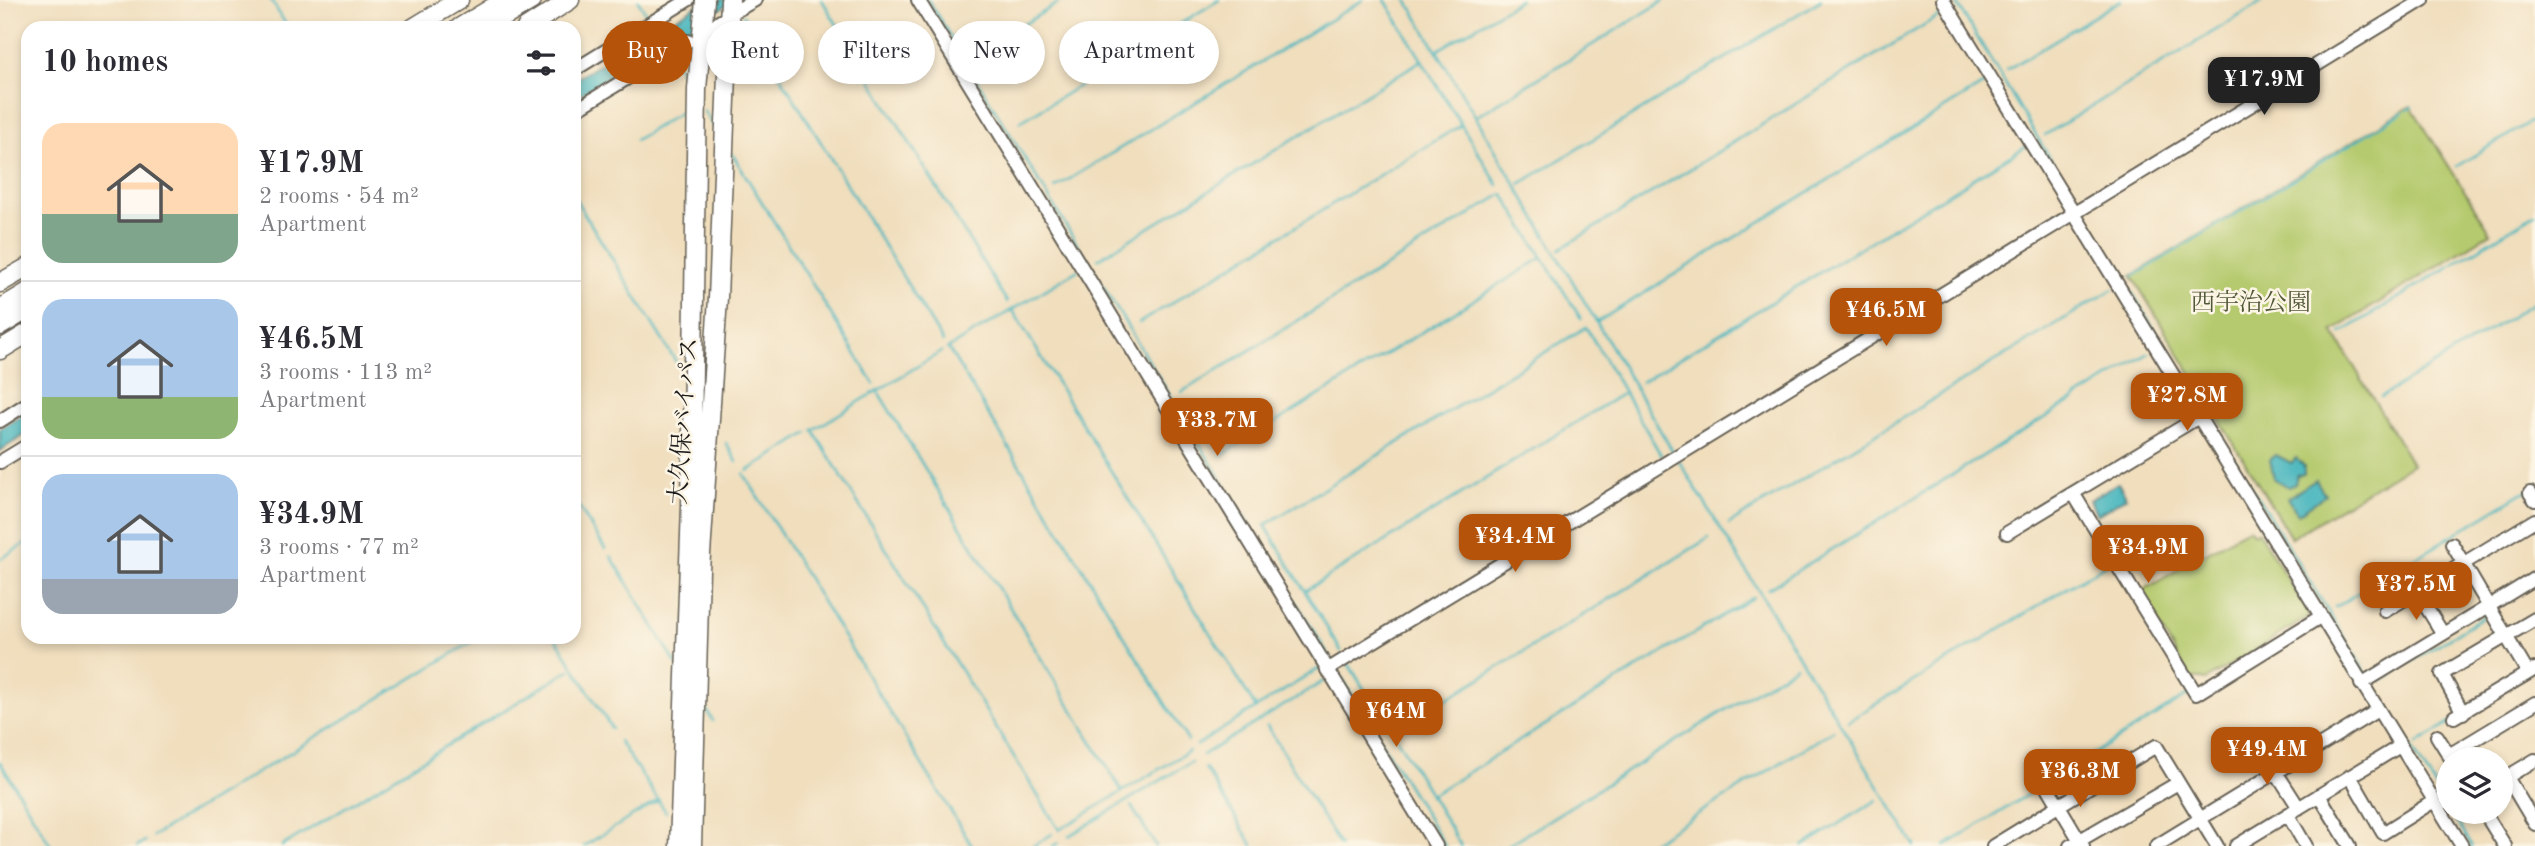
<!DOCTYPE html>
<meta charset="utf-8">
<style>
:root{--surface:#fff;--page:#f7f7f7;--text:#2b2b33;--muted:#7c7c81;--line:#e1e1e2;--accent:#b45309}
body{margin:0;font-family:"Old Standard TT","Noto Serif JP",serif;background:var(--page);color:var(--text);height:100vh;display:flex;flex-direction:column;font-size:26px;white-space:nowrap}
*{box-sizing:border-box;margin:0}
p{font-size:23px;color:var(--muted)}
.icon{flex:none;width:38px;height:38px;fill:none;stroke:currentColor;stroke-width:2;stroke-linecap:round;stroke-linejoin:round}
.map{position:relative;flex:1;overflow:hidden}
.sheet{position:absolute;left:21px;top:21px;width:560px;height:623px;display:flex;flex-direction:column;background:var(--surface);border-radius:21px;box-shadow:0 4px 10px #0003}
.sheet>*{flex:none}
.banner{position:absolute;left:602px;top:21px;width:665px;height:63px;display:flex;gap:14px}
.buttons{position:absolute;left:2436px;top:747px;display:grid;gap:14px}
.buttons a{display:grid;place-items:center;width:77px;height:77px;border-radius:50%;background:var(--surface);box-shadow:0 4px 10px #0003;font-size:35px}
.price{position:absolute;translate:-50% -60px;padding:0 16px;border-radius:14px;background:var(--accent);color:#fff;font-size:23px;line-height:46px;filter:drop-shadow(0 2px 4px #0008)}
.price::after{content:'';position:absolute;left:50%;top:42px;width:21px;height:16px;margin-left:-10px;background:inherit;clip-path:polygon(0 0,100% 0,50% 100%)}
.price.on{background:#222;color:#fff}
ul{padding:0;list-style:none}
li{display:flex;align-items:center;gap:21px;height:175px;padding:0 21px}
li+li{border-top:2px solid var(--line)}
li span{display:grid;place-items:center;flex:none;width:196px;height:140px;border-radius:21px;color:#555}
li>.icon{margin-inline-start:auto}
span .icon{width:84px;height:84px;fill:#fffc;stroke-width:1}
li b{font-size:30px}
h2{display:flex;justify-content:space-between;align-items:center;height:84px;padding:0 21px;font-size:30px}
.chip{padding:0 24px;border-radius:32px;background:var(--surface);box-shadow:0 4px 10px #0003;font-size:24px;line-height:63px}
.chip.on{background:var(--accent);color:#fff}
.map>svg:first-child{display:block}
.green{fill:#b5ca6e;stroke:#687345;stroke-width:2}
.water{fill:#46b6be;stroke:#31696d;stroke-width:2}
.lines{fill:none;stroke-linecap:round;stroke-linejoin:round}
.stream{stroke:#46b6be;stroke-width:2.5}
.minor-casing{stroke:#666054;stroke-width:16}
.highway-casing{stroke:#666054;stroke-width:21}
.minor{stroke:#fff;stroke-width:12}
.highway{stroke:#fff;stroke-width:18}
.labels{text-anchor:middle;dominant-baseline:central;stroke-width:5;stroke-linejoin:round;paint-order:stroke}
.park-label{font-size:24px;fill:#525939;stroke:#fcf5e5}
.street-label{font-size:24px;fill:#1c1c1c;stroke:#fcf5e5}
</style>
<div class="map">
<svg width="2535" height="846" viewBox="0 0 2535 846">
<rect width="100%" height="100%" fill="#fcf5e5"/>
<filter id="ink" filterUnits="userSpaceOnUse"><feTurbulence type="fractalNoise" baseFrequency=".0143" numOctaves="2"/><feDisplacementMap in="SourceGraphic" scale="14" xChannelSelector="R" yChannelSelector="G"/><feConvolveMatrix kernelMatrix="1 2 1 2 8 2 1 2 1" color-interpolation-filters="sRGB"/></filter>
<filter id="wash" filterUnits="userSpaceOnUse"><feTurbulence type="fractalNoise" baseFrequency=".00686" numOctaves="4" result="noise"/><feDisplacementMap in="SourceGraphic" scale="28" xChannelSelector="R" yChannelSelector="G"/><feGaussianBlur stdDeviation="1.57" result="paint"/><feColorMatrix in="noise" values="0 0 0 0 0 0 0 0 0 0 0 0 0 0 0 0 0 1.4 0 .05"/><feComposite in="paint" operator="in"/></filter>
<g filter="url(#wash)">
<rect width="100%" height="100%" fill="#f0debd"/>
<path class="green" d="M2411,106L2491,233L2333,331L2412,464L2291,538L2132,276Z
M2249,528L2254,533L2258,531L2310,616L2206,680L2189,677L2140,592Z"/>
<path class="water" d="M706,0H735L574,98V80Z
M28,412V433L0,451V429Z
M2276,455L2291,463L2296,458L2304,466V474L2297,475L2295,484L2288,487L2274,479L2270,460Z
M2316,480L2325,495L2298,514L2287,498Z
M2118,483L2126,497L2097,515L2089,500Z"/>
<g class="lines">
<path class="stream" d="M271,0L288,28
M638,0L649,18
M822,0L1007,302
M928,0L1332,661
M1385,0L1498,185
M1407,0L1673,452
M1955,0L2079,207
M1963,2L1966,0
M743,15L943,342
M1438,50L1520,0
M974,55L1063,0
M673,56L689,88
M2006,70L2121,0
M2408,110L2413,107
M704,111L717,132
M1477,116L1665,0
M1020,122L1219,0
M2045,135L2265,0
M635,140L686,109
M731,152L874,384
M2457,166L2535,119
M1520,184L1821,0
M1055,188L1363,0
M1503,194L1581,319
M574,197L678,365
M2083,213L2367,675
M1560,249L1942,14
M1098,259L1422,60
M2134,276L2403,112
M1012,309L1256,708
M1597,322L1986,83
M1139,323L1461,125
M1587,329L1661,455
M2341,333L2535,214
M948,348L1188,741
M947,349L1078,270
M1641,382L2025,147
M877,390L1122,791
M1182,392L1503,194
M2381,397L2535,302
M813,430L1059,830L1189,751
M813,430L941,352
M726,443L737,462
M1221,456L1542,258
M1679,461L1915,846
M748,471L808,433
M744,474L972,846
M574,499L605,549
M1729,524L2113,289
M611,556L677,665
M0,559L28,542
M1768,589L2149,353
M1305,591L1625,392
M2335,607L2535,485
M555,637L612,729
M1341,651L1265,525L1586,327
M1348,663L1387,726
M1337,670L1445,846
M2382,680L2487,614
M2372,684L2448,807
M704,706L713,721
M1848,721L2110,562
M1267,726L1340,846
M1393,732L1709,538
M1393,732L1461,846
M619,741L666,812
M2417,744L2452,722
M1197,745L1320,668
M1203,755L1324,681
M0,762L51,846
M1205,768L1253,846
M1430,796L1753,597
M1131,806L1156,846
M2451,812L2472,846
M153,836L480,637
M1069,836L1191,762
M137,846L145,841
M282,846L570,670
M584,846L659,800
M1033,846L1052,834
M1053,846L1058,843
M1507,846L1796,666
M1646,846L1834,730
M1803,846L1877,800
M1945,846L2190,694"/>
</g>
</g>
<g filter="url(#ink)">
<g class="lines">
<g class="minor-casing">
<path id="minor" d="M918,0L1436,846
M1943,0L2462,846
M739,9L755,0
M709,28L722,20
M574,70L688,0
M574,111L688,41
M0,421L28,403
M0,462L28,445
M2073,493L2196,694L2320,617
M2530,493L2535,500
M2007,533L2197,418
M2452,544L2528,673
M2417,592L2443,634
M2385,611L2535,520
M1327,670L2423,0
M2361,684L2535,578
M2463,713L2442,674L2535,619
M2454,717L2535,669
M2437,736L2452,760
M2262,750L2299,808
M2449,755L2535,703
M2350,776L2383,833L2434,801
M2507,777L2535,824
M2502,780L2535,760
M2049,789L2083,846
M2319,795L2350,846
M2484,812L2505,846
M2288,815L2306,846
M1993,846L2156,746L2217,846
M2070,846L2178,783
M2156,846L2378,710
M2236,846L2400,746"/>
</g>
<g class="highway-casing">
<path id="highway" d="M413,28L459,0
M459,28L505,0
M486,28L532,0
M526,28L570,0
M0,283L28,267
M0,309L28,292
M0,326L28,309
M0,350L28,333
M679,846L691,506L697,89L705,0
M692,846L700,570L718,298L730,0"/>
</g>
<use href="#minor" class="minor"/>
<use href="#highway" class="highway"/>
</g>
</g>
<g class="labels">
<g class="park-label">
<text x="2251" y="304">西宇治公園</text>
</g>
<g class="street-label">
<text transform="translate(685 421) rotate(-86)">大久保バイパス</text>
</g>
</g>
</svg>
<div class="buttons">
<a><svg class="icon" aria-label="layers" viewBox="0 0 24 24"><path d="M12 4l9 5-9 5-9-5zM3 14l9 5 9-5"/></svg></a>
</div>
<b class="price on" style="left:2264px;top:117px">¥17.9M</b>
<b class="price" style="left:1886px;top:348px">¥46.5M</b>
<b class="price" style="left:2187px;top:433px">¥27.8M</b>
<b class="price" style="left:1217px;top:458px">¥33.7M</b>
<b class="price" style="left:1515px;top:574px">¥34.4M</b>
<b class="price" style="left:2148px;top:585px">¥34.9M</b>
<b class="price" style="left:2416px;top:622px">¥37.5M</b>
<b class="price" style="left:1396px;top:749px">¥64M</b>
<b class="price" style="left:2267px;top:787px">¥49.4M</b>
<b class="price" style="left:2080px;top:809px">¥36.3M</b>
<div class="banner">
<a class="chip on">Buy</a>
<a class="chip">Rent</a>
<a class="chip">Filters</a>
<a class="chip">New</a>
<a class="chip">Apartment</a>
</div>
<section class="sheet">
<h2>10 homes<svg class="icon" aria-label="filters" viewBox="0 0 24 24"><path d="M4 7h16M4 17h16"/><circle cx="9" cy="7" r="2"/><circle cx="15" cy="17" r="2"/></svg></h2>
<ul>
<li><span style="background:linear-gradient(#ffd9b3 65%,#7fa58c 0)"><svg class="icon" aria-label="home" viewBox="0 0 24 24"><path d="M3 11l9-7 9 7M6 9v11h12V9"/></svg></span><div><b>¥17.9M</b><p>2 rooms · 54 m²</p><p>Apartment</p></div></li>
<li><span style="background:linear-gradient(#a9c7e8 70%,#8fb573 0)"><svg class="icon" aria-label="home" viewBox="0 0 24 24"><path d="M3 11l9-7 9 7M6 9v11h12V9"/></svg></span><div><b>¥46.5M</b><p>3 rooms · 113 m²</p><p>Apartment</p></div></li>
<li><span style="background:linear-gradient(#a9c7e8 75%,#9aa5b1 0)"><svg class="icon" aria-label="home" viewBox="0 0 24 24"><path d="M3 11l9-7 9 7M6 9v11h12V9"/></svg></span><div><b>¥34.9M</b><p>3 rooms · 77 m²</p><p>Apartment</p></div></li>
</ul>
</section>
</div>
